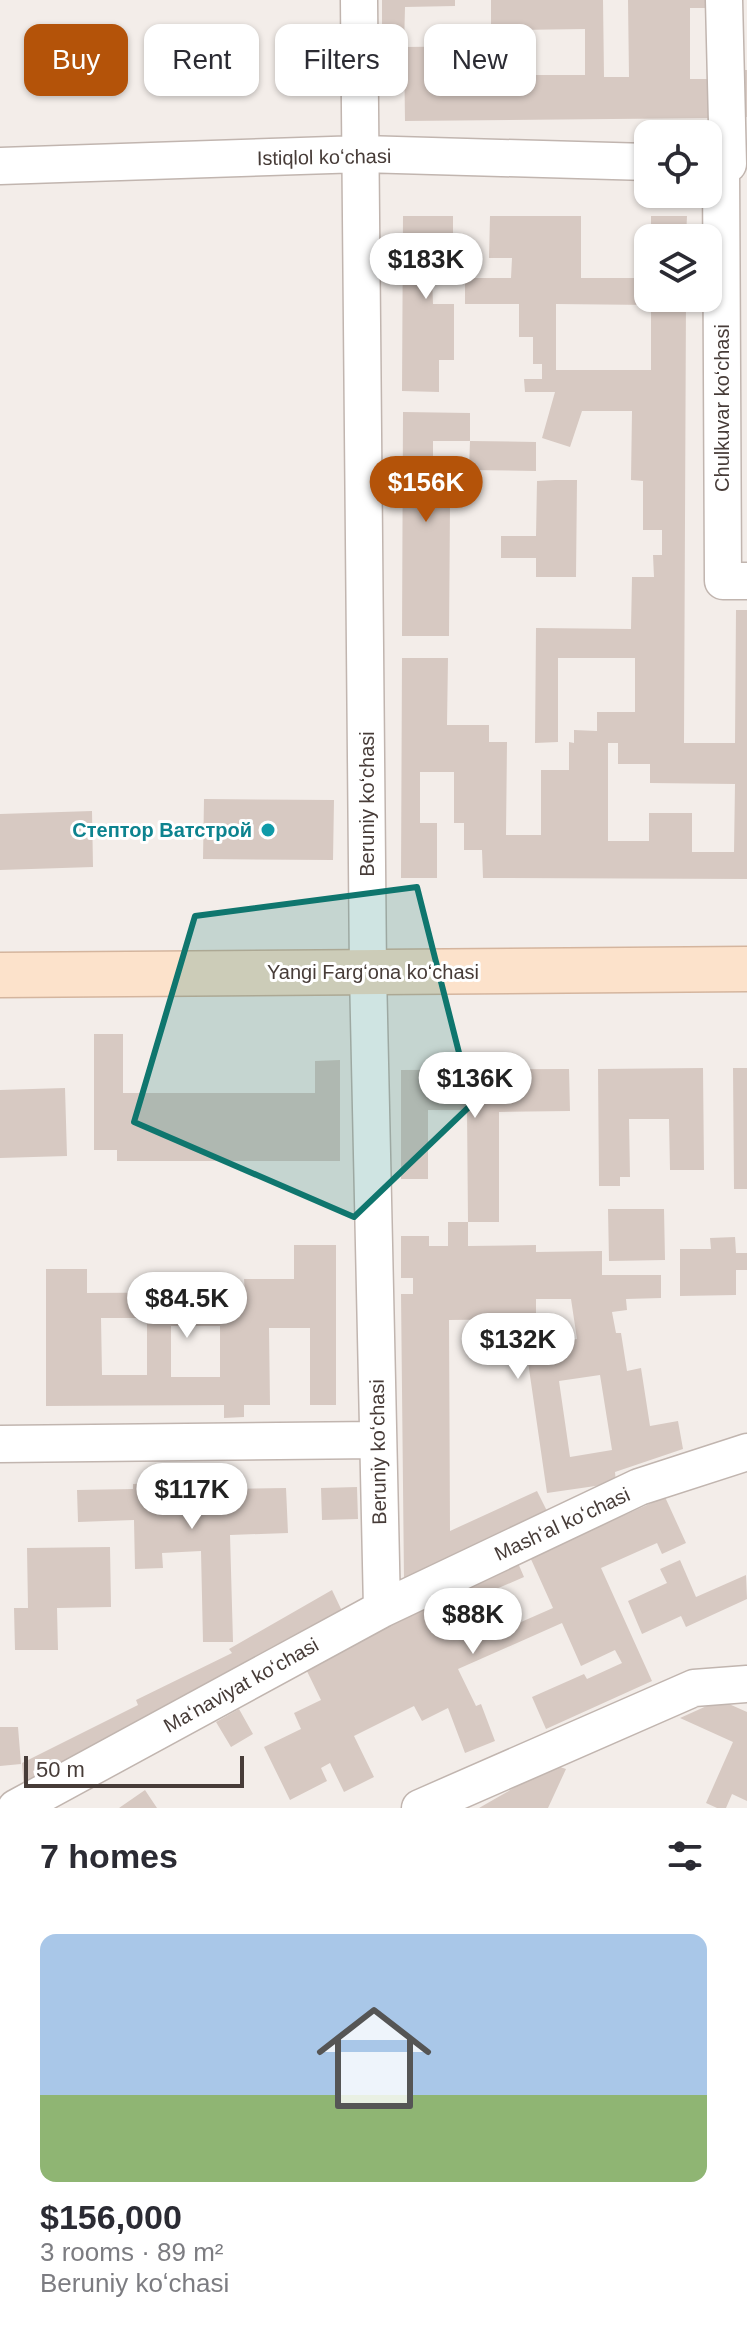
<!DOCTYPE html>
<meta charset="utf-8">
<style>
:root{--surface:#fff;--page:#f2f2f3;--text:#2b2b33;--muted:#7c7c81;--accent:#b45309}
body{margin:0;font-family:Helvetica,sans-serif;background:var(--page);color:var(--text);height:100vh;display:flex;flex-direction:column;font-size:30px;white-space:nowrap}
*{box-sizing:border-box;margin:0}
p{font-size:26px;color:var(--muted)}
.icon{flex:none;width:44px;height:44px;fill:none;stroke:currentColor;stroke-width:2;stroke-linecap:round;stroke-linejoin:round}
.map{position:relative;height:1808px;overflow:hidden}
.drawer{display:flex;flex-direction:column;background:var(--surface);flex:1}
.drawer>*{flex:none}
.banner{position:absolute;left:24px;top:24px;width:700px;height:72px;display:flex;gap:16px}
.tools{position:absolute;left:634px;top:120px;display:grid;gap:16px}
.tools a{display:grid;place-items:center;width:88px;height:88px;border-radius:16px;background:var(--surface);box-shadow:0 2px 6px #0004;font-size:40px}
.scale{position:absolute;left:24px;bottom:20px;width:220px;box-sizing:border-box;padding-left:8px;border:4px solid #473c38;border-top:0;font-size:22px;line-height:28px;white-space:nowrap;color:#473c38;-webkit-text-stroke:6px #fff;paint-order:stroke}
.price{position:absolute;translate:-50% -68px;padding:0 18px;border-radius:28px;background:#fff;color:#222;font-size:26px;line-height:52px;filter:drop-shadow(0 2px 4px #0008)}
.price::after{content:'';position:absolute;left:50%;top:48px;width:24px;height:18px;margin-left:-12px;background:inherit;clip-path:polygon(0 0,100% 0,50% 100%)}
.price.active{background:var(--accent);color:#fff}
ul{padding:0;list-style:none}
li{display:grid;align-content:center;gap:16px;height:424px;padding:0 40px}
li span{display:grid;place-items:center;height:248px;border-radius:16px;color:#555}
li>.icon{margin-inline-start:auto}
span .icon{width:144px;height:144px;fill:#fffc;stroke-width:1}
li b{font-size:34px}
h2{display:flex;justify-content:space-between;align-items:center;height:96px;padding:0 40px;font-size:34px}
.pill{padding:0 28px;border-radius:16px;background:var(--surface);box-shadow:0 2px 6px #0004;font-size:28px;line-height:72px}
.pill.active{background:var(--accent);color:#fff}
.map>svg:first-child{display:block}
.building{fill:#d7c9c2;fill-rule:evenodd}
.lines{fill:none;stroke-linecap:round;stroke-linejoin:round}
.street-casing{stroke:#c1b5af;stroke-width:39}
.secondary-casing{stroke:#d4b59e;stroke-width:47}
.street{stroke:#fff;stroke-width:36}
.secondary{stroke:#fce2cb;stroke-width:44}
.marked{fill:#0f766e;fill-opacity:0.2;stroke:#0f766e;stroke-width:6;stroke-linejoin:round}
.culture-dot{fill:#0f9aa8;stroke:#fff;stroke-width:3}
.labels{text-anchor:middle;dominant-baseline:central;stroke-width:6;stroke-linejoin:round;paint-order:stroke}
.street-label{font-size:20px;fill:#473c38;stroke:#fff}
.culture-label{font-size:20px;font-weight:bold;fill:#0d838f;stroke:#fff;text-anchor:end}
</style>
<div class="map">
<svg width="747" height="1808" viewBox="0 0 747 1808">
<rect width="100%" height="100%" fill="#f3ede9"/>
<path class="building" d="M382,0H455V6L405,7L404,47H382Z
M491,0H603L604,77H629L628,0H715V8H690V79H716V118L405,121L404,47L491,46ZM585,29V75H517L516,30Z
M732,70H747V117H731Z
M403,216H453V277H432L433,304H454V360H439V392L402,391Z
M490,216H581V278H648V298H686L684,743H735L736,610H747V879L483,878L482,850H464V823H454V772H420V823H437V878H401L402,658H448L447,725H489V742H507L506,835H541V770H569V742L574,743V730L597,731V712H635V658H558V742L535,743L536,628L631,629L632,577H654L653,555H662V530H643V481L631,480L632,411H582L570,447L542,438L555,392H525L524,379H542V364H533V337H519V304H465V278H511L512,258H489ZM556,304L651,305V370H556ZM608,743H618V764H650V783L735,784L734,852H692V813H649V841H608Z
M651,216H687L686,238H651Z
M403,412L470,413V441H433V505H450L449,636H402Z
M470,441L536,442V471L469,470Z
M555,480H577L576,577H536V558H501V536H536L537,481Z
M204,799L334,800L333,860L203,859Z
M92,811L93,867L0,870V814Z
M94,1034H123V1093H315V1061L340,1060V1161H117V1150H94Z
M703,1068L704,1170H670L669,1119H629L630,1177H620V1186H599L598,1069Z
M733,1068H747V1189H734Z
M569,1069L570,1111L499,1112V1222H468L467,1110H428V1179H401V1070Z
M65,1088L67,1156L0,1158V1090Z
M608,1209H664L665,1260L609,1261Z
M448,1222H468V1246L536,1245V1252L602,1251V1275H661V1298L626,1299L627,1310L612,1312L616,1333H621L627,1371L641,1368L650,1426L678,1421L683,1449L615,1472L616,1483L547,1493L526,1348L577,1339L571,1299H536V1319L449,1320L450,1531L537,1491L548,1513L404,1580L401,1294H413V1278H401V1236H429V1246H448ZM600,1375L612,1450L570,1457L559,1381Z
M735,1237L736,1253H747V1270H736V1295L680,1296V1249H711L710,1238Z
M294,1245H336V1405H310V1328H269L270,1405H244V1417L224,1418V1405L46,1406V1269H87V1293L245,1292L244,1279H294ZM101,1318H147V1375H102ZM171,1326H220V1377H171Z
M229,1481V1489L286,1488L288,1533L230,1535L233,1642H203L201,1551L162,1553L163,1568L135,1569L134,1520L78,1522L77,1490L133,1489V1484Z
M357,1487L358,1519L322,1520L321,1488Z
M665,1497L686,1543L662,1554L657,1543L601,1568L652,1681L546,1729L532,1697L584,1674L587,1679L622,1663L615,1650L581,1666L562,1623L458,1669L476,1706L481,1704L495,1741L465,1753L448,1708L422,1721L414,1706L354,1736L374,1777L344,1792L330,1763L321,1768L327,1781L290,1800L264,1747L301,1729L294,1713L321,1700L304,1665L518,1563L524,1577L480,1596L485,1607L470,1613L482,1639L553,1608L530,1557Z
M110,1547L111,1607L57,1608L58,1650H15L14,1608H28L27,1548Z
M680,1560L696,1597L746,1575L747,1599L686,1627L681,1616L642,1634L628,1601L667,1583L660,1569Z
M332,1590L342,1611L24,1791L22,1763L138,1705L136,1700L232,1653L229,1649Z
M720,1700L747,1712V1801L732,1794L726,1808H717L706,1803L733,1742L680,1718Z
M239,1709L253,1734L231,1747L216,1722Z
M0,1727H18L21,1764L0,1766Z
M554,1765L566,1769L548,1808H479Z
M145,1790L157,1808H119Z"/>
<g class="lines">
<g class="street-casing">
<path id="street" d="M359,0L368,972L382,1609
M724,0L728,164
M721,164L723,581H747
M0,166L362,154L648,162
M0,1444L377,1440
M16,1808L382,1609L639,1487L747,1452
M420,1808L694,1688L747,1684"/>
</g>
<g class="secondary-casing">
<path id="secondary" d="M0,975L747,969"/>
</g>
<use href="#street" class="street"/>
<use href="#secondary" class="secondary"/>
</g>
<path class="marked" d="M417,887L472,1104L354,1217L134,1122L195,916Z"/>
<circle class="culture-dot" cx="268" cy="830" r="8"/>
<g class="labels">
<g class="street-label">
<text transform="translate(324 157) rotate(-1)">Istiqlol koʻchasi</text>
<text transform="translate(722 408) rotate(-90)">Chulkuvar koʻchasi</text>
<text transform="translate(367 804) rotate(-90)">Beruniy koʻchasi</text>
<text x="373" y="972">Yangi Fargʻona koʻchasi</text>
<text transform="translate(378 1452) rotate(-91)">Beruniy koʻchasi</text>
<text transform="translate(562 1524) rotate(-25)">Mashʻal koʻchasi</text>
<text transform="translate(241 1685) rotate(-29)">Maʻnaviyat koʻchasi</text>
</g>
<g class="culture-label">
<text x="252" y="830">Стептор Ватстрой</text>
</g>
</g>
</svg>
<div class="tools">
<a><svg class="icon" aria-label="locate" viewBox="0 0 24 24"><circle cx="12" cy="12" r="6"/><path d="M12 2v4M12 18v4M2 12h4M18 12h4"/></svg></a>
<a><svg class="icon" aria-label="layers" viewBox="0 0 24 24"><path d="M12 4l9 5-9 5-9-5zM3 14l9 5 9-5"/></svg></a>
</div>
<div class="scale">50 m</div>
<b class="price" style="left:426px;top:301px">$183K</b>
<b class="price active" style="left:426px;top:524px">$156K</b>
<b class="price" style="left:475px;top:1120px">$136K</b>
<b class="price" style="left:187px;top:1340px">$84.5K</b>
<b class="price" style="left:518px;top:1381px">$132K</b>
<b class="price" style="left:192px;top:1531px">$117K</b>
<b class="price" style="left:473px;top:1656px">$88K</b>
<div class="banner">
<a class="pill active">Buy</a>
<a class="pill">Rent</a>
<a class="pill">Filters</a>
<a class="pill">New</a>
</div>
</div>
<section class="drawer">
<h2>7 homes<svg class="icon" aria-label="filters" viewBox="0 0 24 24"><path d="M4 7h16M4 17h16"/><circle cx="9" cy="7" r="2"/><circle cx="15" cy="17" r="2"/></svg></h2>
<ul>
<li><span style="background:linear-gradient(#a9c7e8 65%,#8fb573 0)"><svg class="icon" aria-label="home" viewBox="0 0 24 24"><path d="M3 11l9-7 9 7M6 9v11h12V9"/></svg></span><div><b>$156,000</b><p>3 rooms · 89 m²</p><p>Beruniy koʻchasi</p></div></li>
</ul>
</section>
